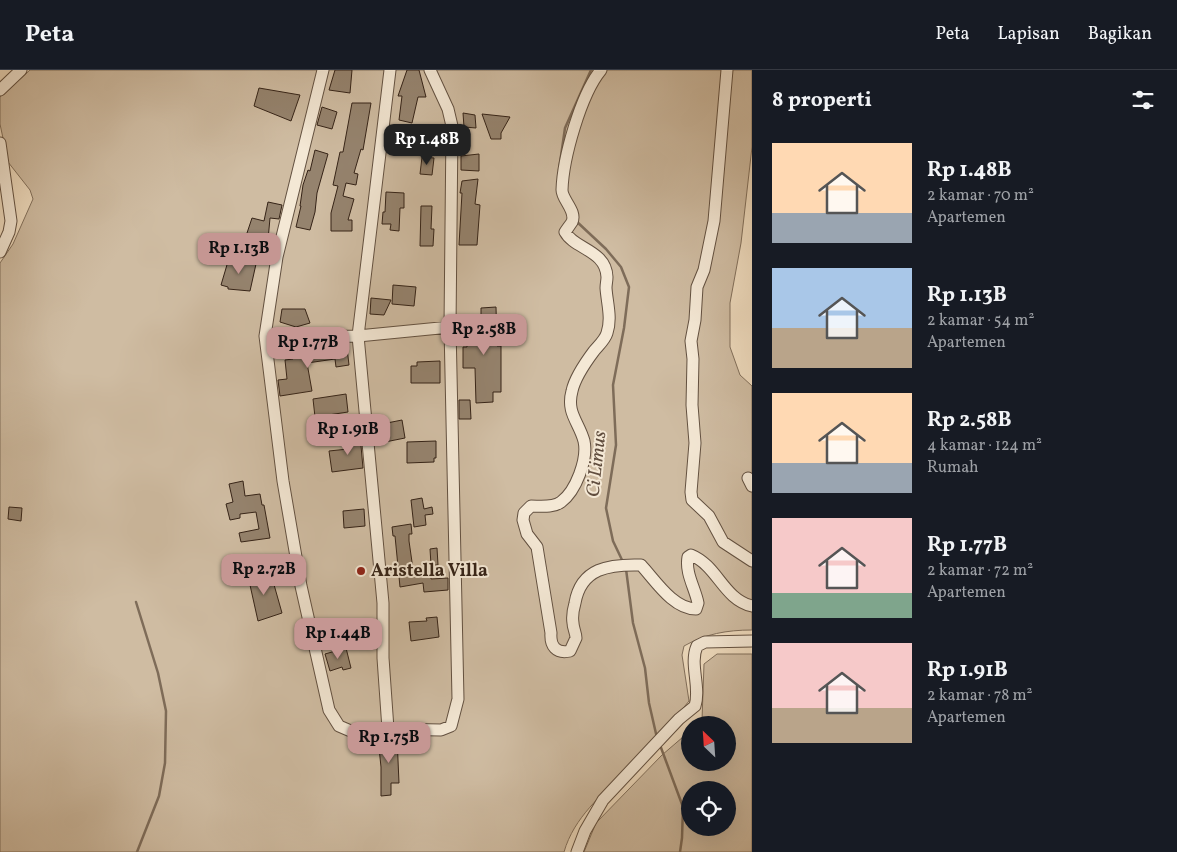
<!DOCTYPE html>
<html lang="id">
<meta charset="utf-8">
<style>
:root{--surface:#171b24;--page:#20242c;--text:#f1f3f6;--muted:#9ea1a6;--line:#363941;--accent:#c59692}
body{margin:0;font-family:Vollkorn,serif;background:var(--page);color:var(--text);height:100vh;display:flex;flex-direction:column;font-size:19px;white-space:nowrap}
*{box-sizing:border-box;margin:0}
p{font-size:16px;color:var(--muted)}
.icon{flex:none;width:28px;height:28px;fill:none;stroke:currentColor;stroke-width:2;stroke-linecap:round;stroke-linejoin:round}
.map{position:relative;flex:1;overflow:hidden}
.details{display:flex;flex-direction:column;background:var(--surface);width:425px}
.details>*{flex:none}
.needle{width:32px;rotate:335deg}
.controls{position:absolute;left:681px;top:646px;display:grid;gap:10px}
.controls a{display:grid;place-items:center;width:55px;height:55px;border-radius:50%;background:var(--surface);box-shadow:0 5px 20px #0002;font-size:25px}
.price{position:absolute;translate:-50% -42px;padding:0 11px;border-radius:10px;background:var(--accent);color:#111;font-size:16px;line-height:32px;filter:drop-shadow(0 1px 2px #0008)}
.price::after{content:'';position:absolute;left:50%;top:30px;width:15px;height:11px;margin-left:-8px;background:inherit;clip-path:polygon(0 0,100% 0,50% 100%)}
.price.active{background:#222;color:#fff}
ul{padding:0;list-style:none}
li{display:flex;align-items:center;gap:15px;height:125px;padding:0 20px}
li span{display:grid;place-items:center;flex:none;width:140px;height:100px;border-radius:0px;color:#555}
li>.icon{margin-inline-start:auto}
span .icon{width:60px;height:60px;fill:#fffc;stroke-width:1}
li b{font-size:21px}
h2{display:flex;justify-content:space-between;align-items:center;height:60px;padding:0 20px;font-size:21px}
header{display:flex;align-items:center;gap:30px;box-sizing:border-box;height:70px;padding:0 25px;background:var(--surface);border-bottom:1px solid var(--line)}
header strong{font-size:24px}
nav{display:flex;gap:28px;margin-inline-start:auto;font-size:18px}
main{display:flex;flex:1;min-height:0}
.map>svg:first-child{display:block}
.green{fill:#cfbca2;stroke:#82705c;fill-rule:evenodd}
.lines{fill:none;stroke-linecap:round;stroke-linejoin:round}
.stream{stroke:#7e6c59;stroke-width:2.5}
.building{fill:#95836e;stroke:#352317}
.minor-casing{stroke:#635141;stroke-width:13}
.minor{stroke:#f4e8d5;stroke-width:11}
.poi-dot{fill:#8f2418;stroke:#f4e8d5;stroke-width:2}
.labels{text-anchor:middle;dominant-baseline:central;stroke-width:4;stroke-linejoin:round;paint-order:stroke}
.poi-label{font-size:18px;font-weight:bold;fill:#352317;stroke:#f4e8d5;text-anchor:start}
.water-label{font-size:19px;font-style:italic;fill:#604d3e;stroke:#f4e8d5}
</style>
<header>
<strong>Peta</strong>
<nav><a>Peta</a><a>Lapisan</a><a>Bagikan</a></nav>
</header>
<main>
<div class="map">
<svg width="752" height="782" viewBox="0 0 752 782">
<rect width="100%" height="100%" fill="#eedbbe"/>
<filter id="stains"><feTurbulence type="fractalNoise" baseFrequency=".004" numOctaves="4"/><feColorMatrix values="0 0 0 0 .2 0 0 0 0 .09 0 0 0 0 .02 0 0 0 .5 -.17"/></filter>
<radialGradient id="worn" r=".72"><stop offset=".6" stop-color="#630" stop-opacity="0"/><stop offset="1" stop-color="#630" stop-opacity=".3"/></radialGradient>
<path class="green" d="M30,0H752V77L741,173L730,233V277L740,305L752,316V560C727,560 705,564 684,576L682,585L689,631C683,640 675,644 668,653C654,668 641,685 627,700C602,725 574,747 564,782H0V193L13,174L33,129L30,120L8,92L0,54V27Z
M717,584H752V782H584L596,753L662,685L690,661V692H728V655H697L702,650L704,594ZM690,720H728V758H690Z"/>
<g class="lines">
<path class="stream" d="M559,100L565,58L591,0
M575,150L606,179L621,197L629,217L624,258L613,315L616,375L606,438L613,471L623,492
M626,499L633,553L645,598L649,633L657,668
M136,532L158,603L166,641L165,693L159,726L137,782
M660,675L683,737L682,768L680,782"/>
</g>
<path class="building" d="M335,0H352L350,23L329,20Z
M407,0H419L426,27H418L412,53L399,50L402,26H398Z
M259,18L300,25L291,51L254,36Z
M352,33H371L363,80L361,79L354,103L358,104L356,115L346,113L343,126L354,129L348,150H352V161H331V143L338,116L333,115L340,82H343Z
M322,37L337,42L332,59L317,55Z
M463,43L475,45L476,58L464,57Z
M482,44L510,47L501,63V69H491Z
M315,80L328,84L317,123L315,142L310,160L296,157L301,136H300L303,115L308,100L310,101Z
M479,84V101L461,100V86Z
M422,87L434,88L432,105L420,104Z
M478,109L475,134L480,135L477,175H459L462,123H460L462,111Z
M386,122L404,123V138H400L399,161L390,160L391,154H382L383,142H385Z
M268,132L282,135L279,149L270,148L268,170L246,166L252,148L264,151Z
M421,136H432L431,159H434L433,176H420Z
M229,188L256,194L250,221L228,219V217L221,215Z
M393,215L416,217L414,236L392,234Z
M371,228L391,230L384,245L370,244Z
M496,237L497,276H501V322H493V332L476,333L475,298H463V277H467V254H481V238Z
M282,239H305L310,253L296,257L280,252Z
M347,278L349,295L336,297L335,289L307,293L312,321L280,326L278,310L287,309L285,290L293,289L292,283Z
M440,291V313H411V296H417V292Z
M346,324L348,342L315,347L313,329Z
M459,330H470L471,349H459Z
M402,350L405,368L380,373L377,355Z
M360,365L363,398L332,402L329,381L348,379L346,367Z
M436,371V388H434V392L407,393V372Z
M243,411L245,426L260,424L262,435H264L270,468L241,472L239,463L259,459L256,442L240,444V448L230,450L226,434L233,432L229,414Z
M422,428L424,439L432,437L433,444L425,445L426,455L414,457L411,430Z
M9,437L22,438L21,451L8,449Z
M364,439L365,456L344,458L343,441Z
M411,454L412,464H409V471L413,499L418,498L419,502L431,501V509L448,508V520L424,522L423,513L400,517L395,466H393L392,457Z
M437,478L438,495H431L430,479Z
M262,503L263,506L271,504L282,543L258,551L248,506Z
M437,547L439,567L411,571L409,552L427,551L426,548Z
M346,578L351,598L343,600L342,597L330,601L325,584Z
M397,667L399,713H391V725L381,726V697L378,668Z"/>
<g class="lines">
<g class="minor-casing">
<path id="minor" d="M323,0L277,187L265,266L283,411L301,516L329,640L339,656L353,662L388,659L441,660L451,656L458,629L450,257
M601,0C581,24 563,88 562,120C562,130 577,141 572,152C570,155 567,159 565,162C574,179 606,180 607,207C607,211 606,214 606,218C607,233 612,248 607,263C605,270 598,276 594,281C585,293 575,307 572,321C566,343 579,352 584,371C588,389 576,421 561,432C553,438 540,436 531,436L524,443L523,450L527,464L537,477L551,563C550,576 556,584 570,581L576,568C576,563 573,558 573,553C572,547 573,540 575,533C581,498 609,494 641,495C655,510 673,539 696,539L698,533C695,518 685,503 688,487L691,485C718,496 723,529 752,536
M727,0L714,151L704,200L697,217L695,250L691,271L693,289L692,335L695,373L691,422L692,430L709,446L723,472L752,491
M0,20L21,0
M0,73L11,151L9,162L0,182
M265,266L277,267L358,266L450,257L452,56L448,39L430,0
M748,408L752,416
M388,659L383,588V533L358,266L390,0
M577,782L585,761L603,730L679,649L695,636C701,617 689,594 697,576L705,572L752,571"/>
</g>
<use href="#minor" class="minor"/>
</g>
<circle class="poi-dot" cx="361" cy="501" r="5"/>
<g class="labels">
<g class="poi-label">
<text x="371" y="501">Aristella Villa</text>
</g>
<g class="water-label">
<text transform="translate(597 394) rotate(-84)">Ci Limus</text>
</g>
</g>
<rect width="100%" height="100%" filter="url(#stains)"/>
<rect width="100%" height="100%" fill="url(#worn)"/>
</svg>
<div class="controls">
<a><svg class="needle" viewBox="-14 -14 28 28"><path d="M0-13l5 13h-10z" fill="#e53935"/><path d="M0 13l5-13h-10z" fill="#9ea1a6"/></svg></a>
<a><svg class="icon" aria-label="locate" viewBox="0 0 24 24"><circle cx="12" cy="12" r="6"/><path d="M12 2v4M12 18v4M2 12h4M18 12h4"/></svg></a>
</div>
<b class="price active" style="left:427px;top:96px">Rp 1.48B</b>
<b class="price" style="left:239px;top:205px">Rp 1.13B</b>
<b class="price" style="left:484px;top:286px">Rp 2.58B</b>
<b class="price" style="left:308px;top:299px">Rp 1.77B</b>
<b class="price" style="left:348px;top:386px">Rp 1.91B</b>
<b class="price" style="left:264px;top:526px">Rp 2.72B</b>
<b class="price" style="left:338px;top:590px">Rp 1.44B</b>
<b class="price" style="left:389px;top:694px">Rp 1.75B</b>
</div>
<section class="details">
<h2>8 properti<svg class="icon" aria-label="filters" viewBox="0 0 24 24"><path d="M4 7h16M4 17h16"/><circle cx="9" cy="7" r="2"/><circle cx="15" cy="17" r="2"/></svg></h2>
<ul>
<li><span style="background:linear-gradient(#ffd9b3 70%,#9aa5b1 0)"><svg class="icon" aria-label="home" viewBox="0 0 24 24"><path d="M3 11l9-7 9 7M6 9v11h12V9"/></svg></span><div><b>Rp 1.48B</b><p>2 kamar · 70 m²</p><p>Apartemen</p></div></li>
<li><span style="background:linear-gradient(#a9c7e8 60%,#b9a48a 0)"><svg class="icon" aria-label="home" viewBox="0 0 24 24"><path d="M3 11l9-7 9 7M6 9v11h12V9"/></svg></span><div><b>Rp 1.13B</b><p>2 kamar · 54 m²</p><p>Apartemen</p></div></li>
<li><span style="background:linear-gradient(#ffd9b3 70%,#9aa5b1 0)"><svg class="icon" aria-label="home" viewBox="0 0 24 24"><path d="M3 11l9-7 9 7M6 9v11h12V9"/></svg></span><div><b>Rp 2.58B</b><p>4 kamar · 124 m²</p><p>Rumah</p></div></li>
<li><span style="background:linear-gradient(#f6c9c9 75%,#7fa58c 0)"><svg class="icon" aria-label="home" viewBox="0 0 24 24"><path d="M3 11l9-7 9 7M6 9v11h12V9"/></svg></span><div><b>Rp 1.77B</b><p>2 kamar · 72 m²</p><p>Apartemen</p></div></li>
<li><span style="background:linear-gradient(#f6c9c9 65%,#b9a48a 0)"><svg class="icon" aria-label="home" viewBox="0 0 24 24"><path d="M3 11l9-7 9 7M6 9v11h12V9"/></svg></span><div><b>Rp 1.91B</b><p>2 kamar · 78 m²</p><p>Apartemen</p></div></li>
</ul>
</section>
</main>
